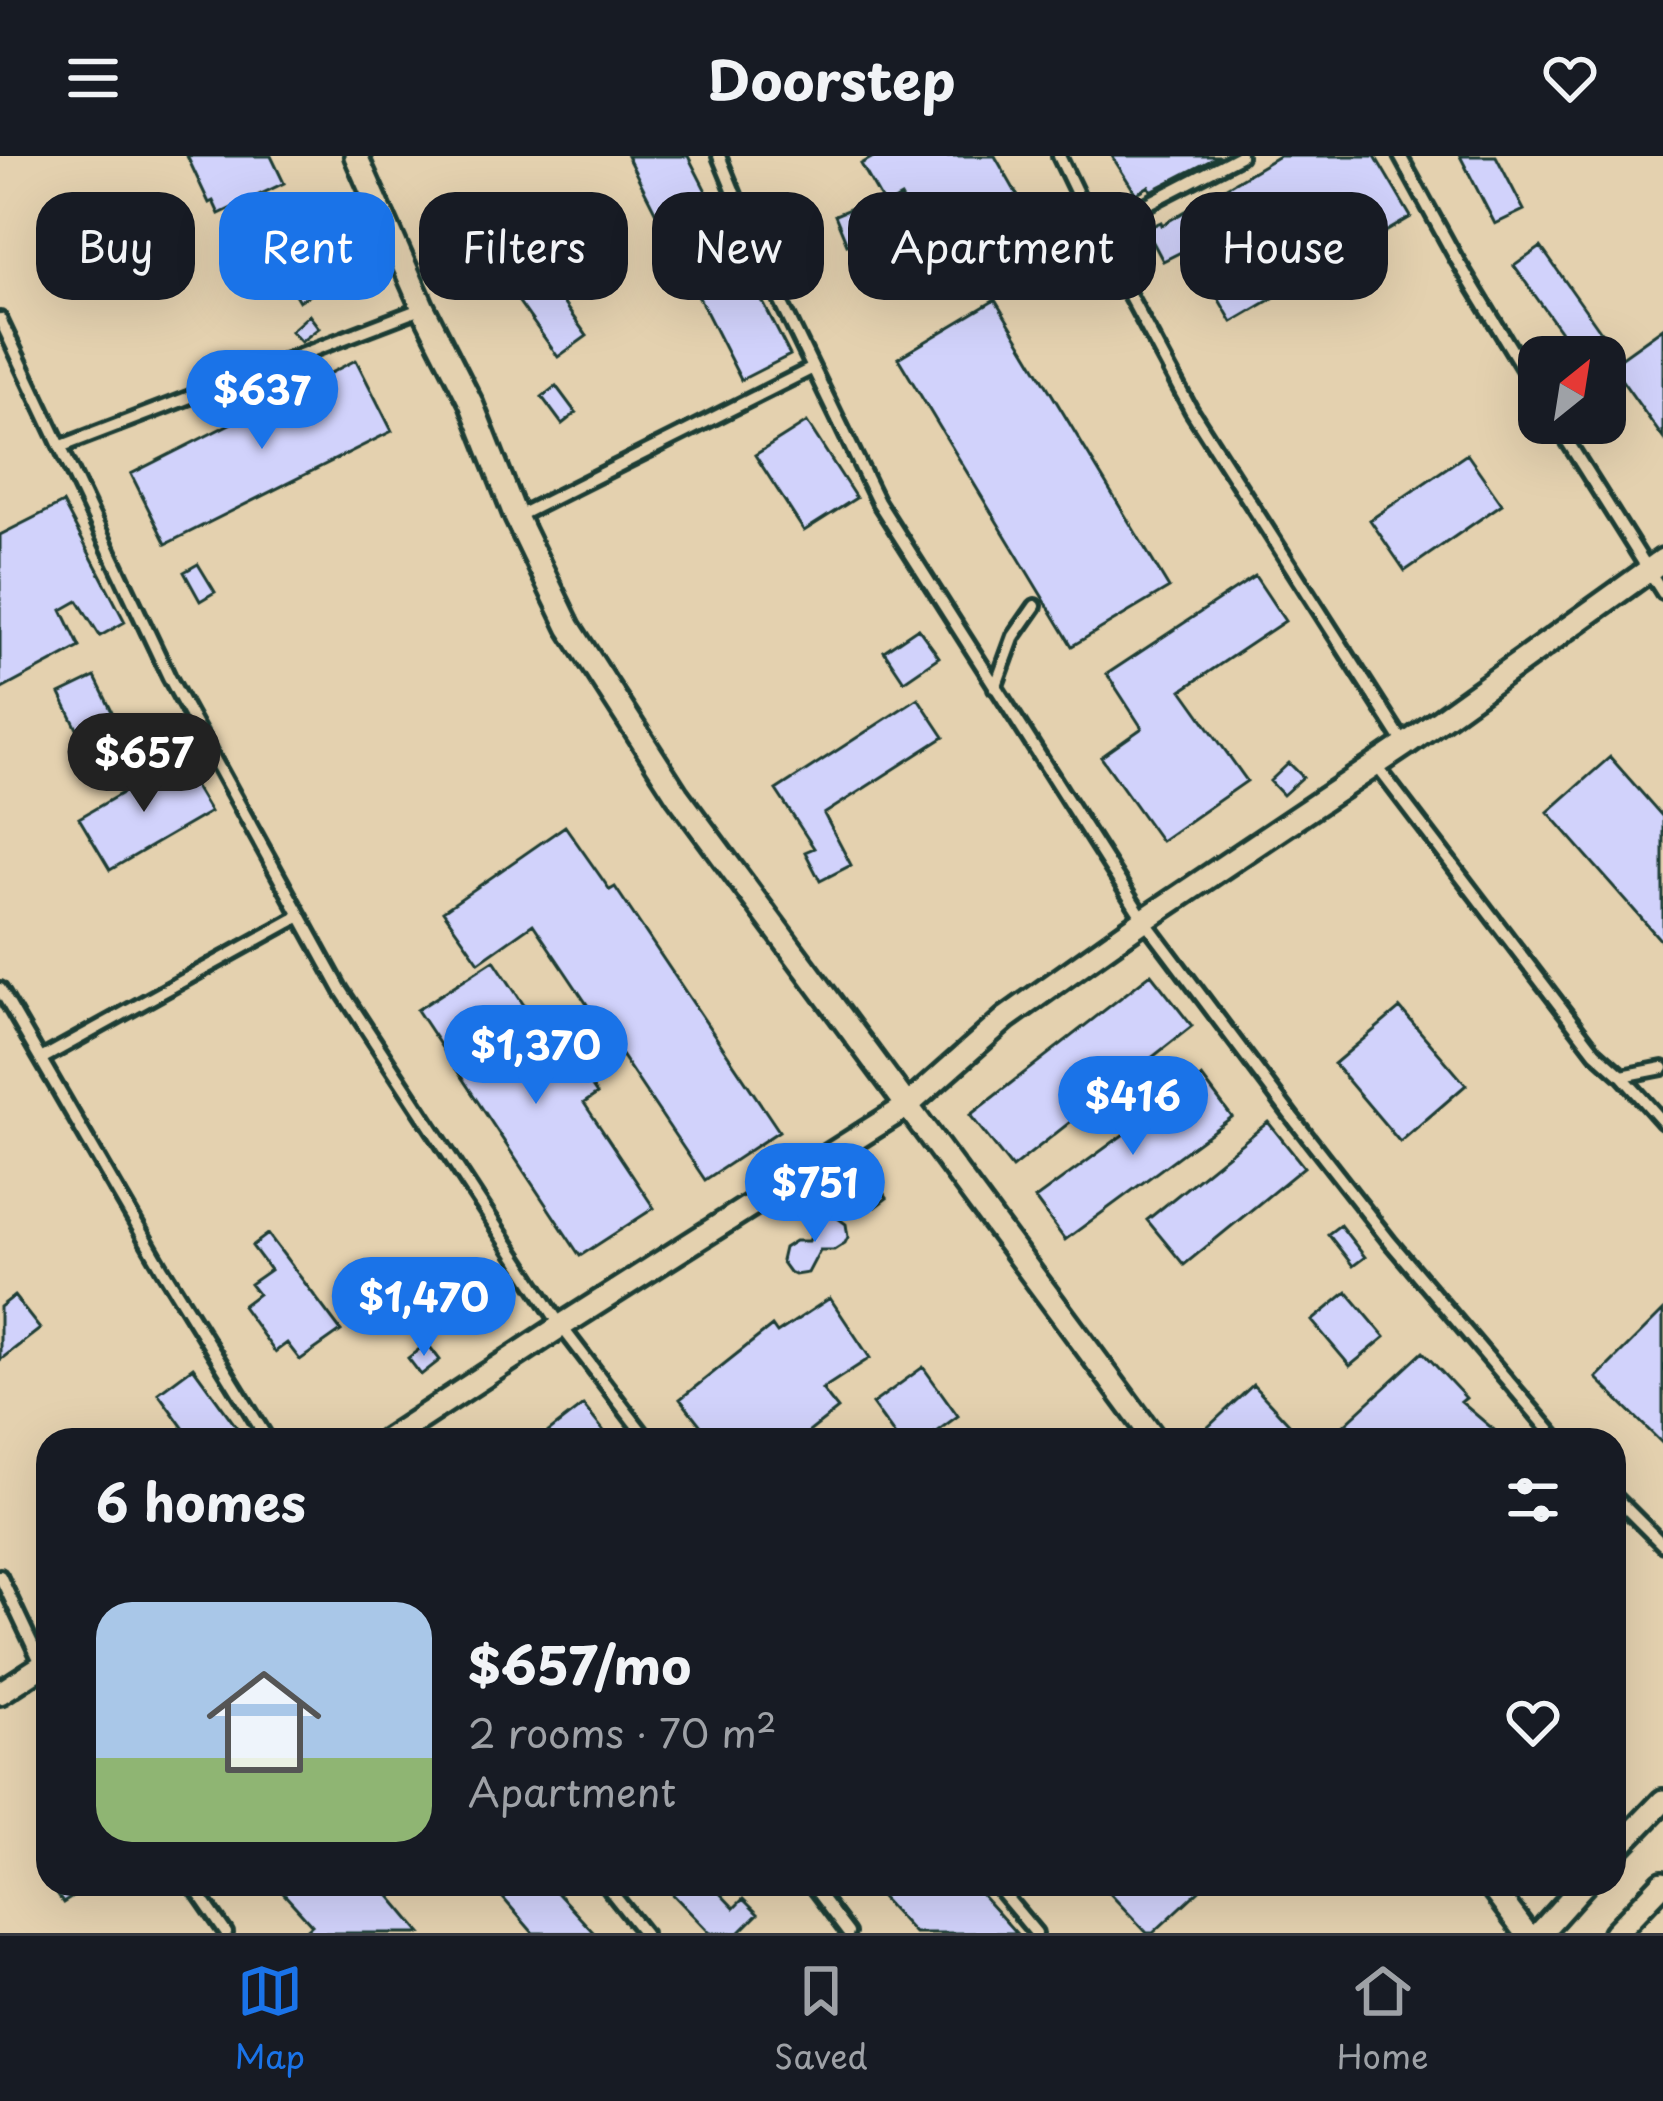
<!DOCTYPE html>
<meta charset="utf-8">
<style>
:root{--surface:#171b24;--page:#242831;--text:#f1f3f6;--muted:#9ea1a6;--line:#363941;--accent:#1a73e8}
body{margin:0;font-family:"Playpen Sans",sans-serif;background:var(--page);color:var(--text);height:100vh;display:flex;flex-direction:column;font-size:45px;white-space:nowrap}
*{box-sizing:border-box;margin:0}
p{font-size:39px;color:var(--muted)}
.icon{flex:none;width:66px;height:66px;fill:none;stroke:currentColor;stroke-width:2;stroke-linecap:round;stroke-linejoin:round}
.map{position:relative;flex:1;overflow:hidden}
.panel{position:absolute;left:36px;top:1272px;width:1590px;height:468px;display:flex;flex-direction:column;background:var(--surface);border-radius:36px;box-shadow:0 12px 48px #0002}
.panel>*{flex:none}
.guide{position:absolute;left:36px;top:36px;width:1593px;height:108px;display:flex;gap:24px}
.needle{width:78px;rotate:30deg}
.controls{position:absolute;left:1518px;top:180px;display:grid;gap:24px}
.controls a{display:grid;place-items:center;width:108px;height:108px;border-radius:24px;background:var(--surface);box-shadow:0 12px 48px #0002;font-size:60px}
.price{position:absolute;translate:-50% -102px;padding:0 27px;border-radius:42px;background:var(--accent);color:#fff;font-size:39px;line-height:78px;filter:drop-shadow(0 3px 6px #0008)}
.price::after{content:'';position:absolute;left:50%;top:72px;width:36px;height:27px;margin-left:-18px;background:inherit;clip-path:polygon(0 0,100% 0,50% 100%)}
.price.current{background:#222;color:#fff}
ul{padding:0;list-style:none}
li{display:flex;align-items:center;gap:36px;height:300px;padding:0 60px}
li+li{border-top:3px solid var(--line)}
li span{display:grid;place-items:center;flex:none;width:336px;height:240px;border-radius:36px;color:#555}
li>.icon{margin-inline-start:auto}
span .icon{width:144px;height:144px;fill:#fffc;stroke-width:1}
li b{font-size:51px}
h2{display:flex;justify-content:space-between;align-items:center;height:144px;padding:0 60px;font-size:51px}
.chip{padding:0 42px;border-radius:36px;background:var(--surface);box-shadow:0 12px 48px #0002;font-size:42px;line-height:108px}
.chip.current{background:var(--accent);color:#fff}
header{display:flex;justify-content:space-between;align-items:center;height:156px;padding:0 60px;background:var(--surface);font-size:54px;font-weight:700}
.dock{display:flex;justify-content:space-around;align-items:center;height:168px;border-top:3px solid var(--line);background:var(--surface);font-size:33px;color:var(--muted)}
.dock a{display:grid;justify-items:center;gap:6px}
.dock .current{color:var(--accent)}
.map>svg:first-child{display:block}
.building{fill:#d1d2fb;stroke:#1f3d34;stroke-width:3}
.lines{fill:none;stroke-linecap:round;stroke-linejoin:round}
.service-casing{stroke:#1f3d34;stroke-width:20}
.minor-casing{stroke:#1f3d34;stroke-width:30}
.service{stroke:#e4d1af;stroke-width:10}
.minor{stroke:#e4d1af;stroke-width:21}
</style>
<header><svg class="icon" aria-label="menu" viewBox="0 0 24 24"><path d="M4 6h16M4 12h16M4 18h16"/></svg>Doorstep<svg class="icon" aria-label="heart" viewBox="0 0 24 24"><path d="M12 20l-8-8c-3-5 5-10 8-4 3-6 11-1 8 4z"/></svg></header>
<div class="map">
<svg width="1663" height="1777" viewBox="0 0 1663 1777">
<rect width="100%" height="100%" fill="#e4d1af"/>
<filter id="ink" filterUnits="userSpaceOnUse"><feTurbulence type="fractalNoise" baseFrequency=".00833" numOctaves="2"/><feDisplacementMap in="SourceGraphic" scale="24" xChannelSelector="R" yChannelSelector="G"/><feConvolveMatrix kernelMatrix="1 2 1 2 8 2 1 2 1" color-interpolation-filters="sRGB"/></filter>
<g filter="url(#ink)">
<path class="building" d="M187,0H271L284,27L219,58L213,45L209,47Z
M627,0H688L790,199L741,224Z
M875,0H995L1019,42L930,93L901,41L885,50L861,8Z
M1112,0H1219L1151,35L1149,30L1136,38Z
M1279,0H1375L1411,61L1232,166L1189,92L1163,105L1146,73L1161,66L1162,69Z
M1460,0H1496L1524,54L1495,68Z
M864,47L876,76L847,88L835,59Z
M1541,91L1601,176L1574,194L1514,110Z
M306,121L315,136L299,145L290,130Z
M548,126L587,180L558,201L519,146Z
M995,144L1169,432L1072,490L898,202Z
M309,159L319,172L301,186L291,175Z
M1663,172V282L1611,209Z
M356,204L392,275L166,388L131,318Z
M556,230L576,257L562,268L542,241Z
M807,266L856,342L804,375L755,299Z
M1467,298L1502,348L1405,415L1370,364Z
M63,347L125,466L100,480L78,445L62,454L80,491L0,534V379Z
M198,408L215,436L200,445L184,416Z
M1255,420L1285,465L1182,534L1247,625L1161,685L1101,601L1142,572L1107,518Z
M918,472L939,501L904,525L884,495Z
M95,521L122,576L115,579L125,600L97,614L60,538Z
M918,542L944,581L824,658L851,709L820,725L805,696L814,692L776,634Z
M1610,601L1663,661V787L1548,656Z
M179,604L210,656L110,714L79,662Z
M1289,607L1303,621L1283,639L1270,625Z
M565,670L610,734L615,731L779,975L705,1024L533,768L479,806L443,755Z
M494,804L561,905L570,898L597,938L584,947L654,1052L580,1100L417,854Z
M1151,818L1192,870L1012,1012L970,959Z
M1400,852L1466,929L1400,986L1334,908Z
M1202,921L1232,961L1065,1084L1035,1043Z
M1268,966L1304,1011L1184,1109L1147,1064Z
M869,1017L887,1042L875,1051L856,1026Z
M828,1060H835L846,1068L848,1081L845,1087L834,1094H820L808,1117L795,1119L789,1116L781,1105L784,1092L795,1085H809L817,1067Z
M1340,1069L1365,1101L1353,1110L1328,1078Z
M268,1078L341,1175L300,1204L287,1187L275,1196L242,1150L258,1138L250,1128L270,1114L252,1090Z
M1347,1136L1385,1181L1350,1210L1312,1165Z
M14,1140L40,1173L0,1204V1151Z
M830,1142L870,1202L822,1233L838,1253L799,1284H712L680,1243L772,1170L777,1177Z
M1663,1155V1288L1596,1222Z
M427,1187L440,1204L421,1219L408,1202Z
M1423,1196L1466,1242L1461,1246L1506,1284H1328Z
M193,1211L246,1284H192L158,1237Z
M923,1211L958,1260L925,1284H898L872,1248Z
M1253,1229L1304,1284H1216L1206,1273Z
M583,1249L611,1284H538Z
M50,1728H93L63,1747Z
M275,1728H380L421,1777H303L312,1769Z
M491,1728H549L594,1777H533Z
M663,1728H711L734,1752L743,1743L758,1758L739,1777H710Z
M869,1728H972L1016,1777H914Z
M1101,1728H1206L1153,1777H1147Z"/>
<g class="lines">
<g class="service-casing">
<path id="service" d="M719,0L767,117L878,346L1144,764L1292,961L1390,1086L1558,1284
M1059,0L1095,75L1191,254L1405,589
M1400,0L1457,104L1539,239
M1095,75L1240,0
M0,163L169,521L341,834L561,1170L648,1284
M1556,267L1663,437
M62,290L423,152
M516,361L813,212
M995,532L1014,480L1035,450
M1376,609L1595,896L1622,920L1663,966
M0,833L163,1114L268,1284
M41,903L300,760
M1622,920L1663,912
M1614,1340L1663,1389
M0,1420L48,1522
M192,1728L226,1777
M605,1728L644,1777
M811,1728L848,1777
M995,1728L1036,1777"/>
</g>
<g class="minor-casing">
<path id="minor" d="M356,0L423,152L471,247L516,361L569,471L677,639L1155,1284
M387,1284L561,1170L907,950L1006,862L1144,764L1405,589L1663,404
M0,1537L48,1506
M1614,1696L1663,1645
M1489,1728L1526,1777
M1540,1777L1584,1728
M1615,1777L1663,1727"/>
</g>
<use href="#service" class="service"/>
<use href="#minor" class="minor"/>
</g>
</g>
</svg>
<div class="controls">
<a><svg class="needle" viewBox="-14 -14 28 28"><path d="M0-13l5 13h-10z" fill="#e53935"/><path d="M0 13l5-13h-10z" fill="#9ea1a6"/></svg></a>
</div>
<b class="price" style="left:262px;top:296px">$637</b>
<b class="price current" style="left:144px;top:659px">$657</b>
<b class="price" style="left:536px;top:951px">$1,370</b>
<b class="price" style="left:1133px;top:1002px">$416</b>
<b class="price" style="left:815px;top:1089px">$751</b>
<b class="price" style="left:424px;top:1203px">$1,470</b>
<div class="guide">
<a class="chip">Buy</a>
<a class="chip current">Rent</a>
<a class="chip">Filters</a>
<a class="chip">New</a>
<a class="chip">Apartment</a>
<a class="chip">House</a>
</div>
<section class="panel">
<h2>6 homes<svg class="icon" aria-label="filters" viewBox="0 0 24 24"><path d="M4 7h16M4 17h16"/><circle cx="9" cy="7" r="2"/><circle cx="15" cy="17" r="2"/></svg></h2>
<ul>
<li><span style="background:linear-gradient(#a9c7e8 65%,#8fb573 0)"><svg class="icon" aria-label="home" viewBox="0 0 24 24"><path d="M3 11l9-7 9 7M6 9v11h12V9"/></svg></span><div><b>$657/mo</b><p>2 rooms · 70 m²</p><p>Apartment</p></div><svg class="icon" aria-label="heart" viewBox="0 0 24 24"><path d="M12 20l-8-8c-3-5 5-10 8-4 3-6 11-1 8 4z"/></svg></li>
</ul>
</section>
</div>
<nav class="dock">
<a class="current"><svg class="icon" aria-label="map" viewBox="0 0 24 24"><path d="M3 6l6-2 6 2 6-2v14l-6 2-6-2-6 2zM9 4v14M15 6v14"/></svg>Map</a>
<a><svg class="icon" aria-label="saved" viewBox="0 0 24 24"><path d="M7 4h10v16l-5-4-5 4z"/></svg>Saved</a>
<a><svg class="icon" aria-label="home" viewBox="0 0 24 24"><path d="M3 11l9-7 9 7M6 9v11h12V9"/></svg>Home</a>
</nav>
